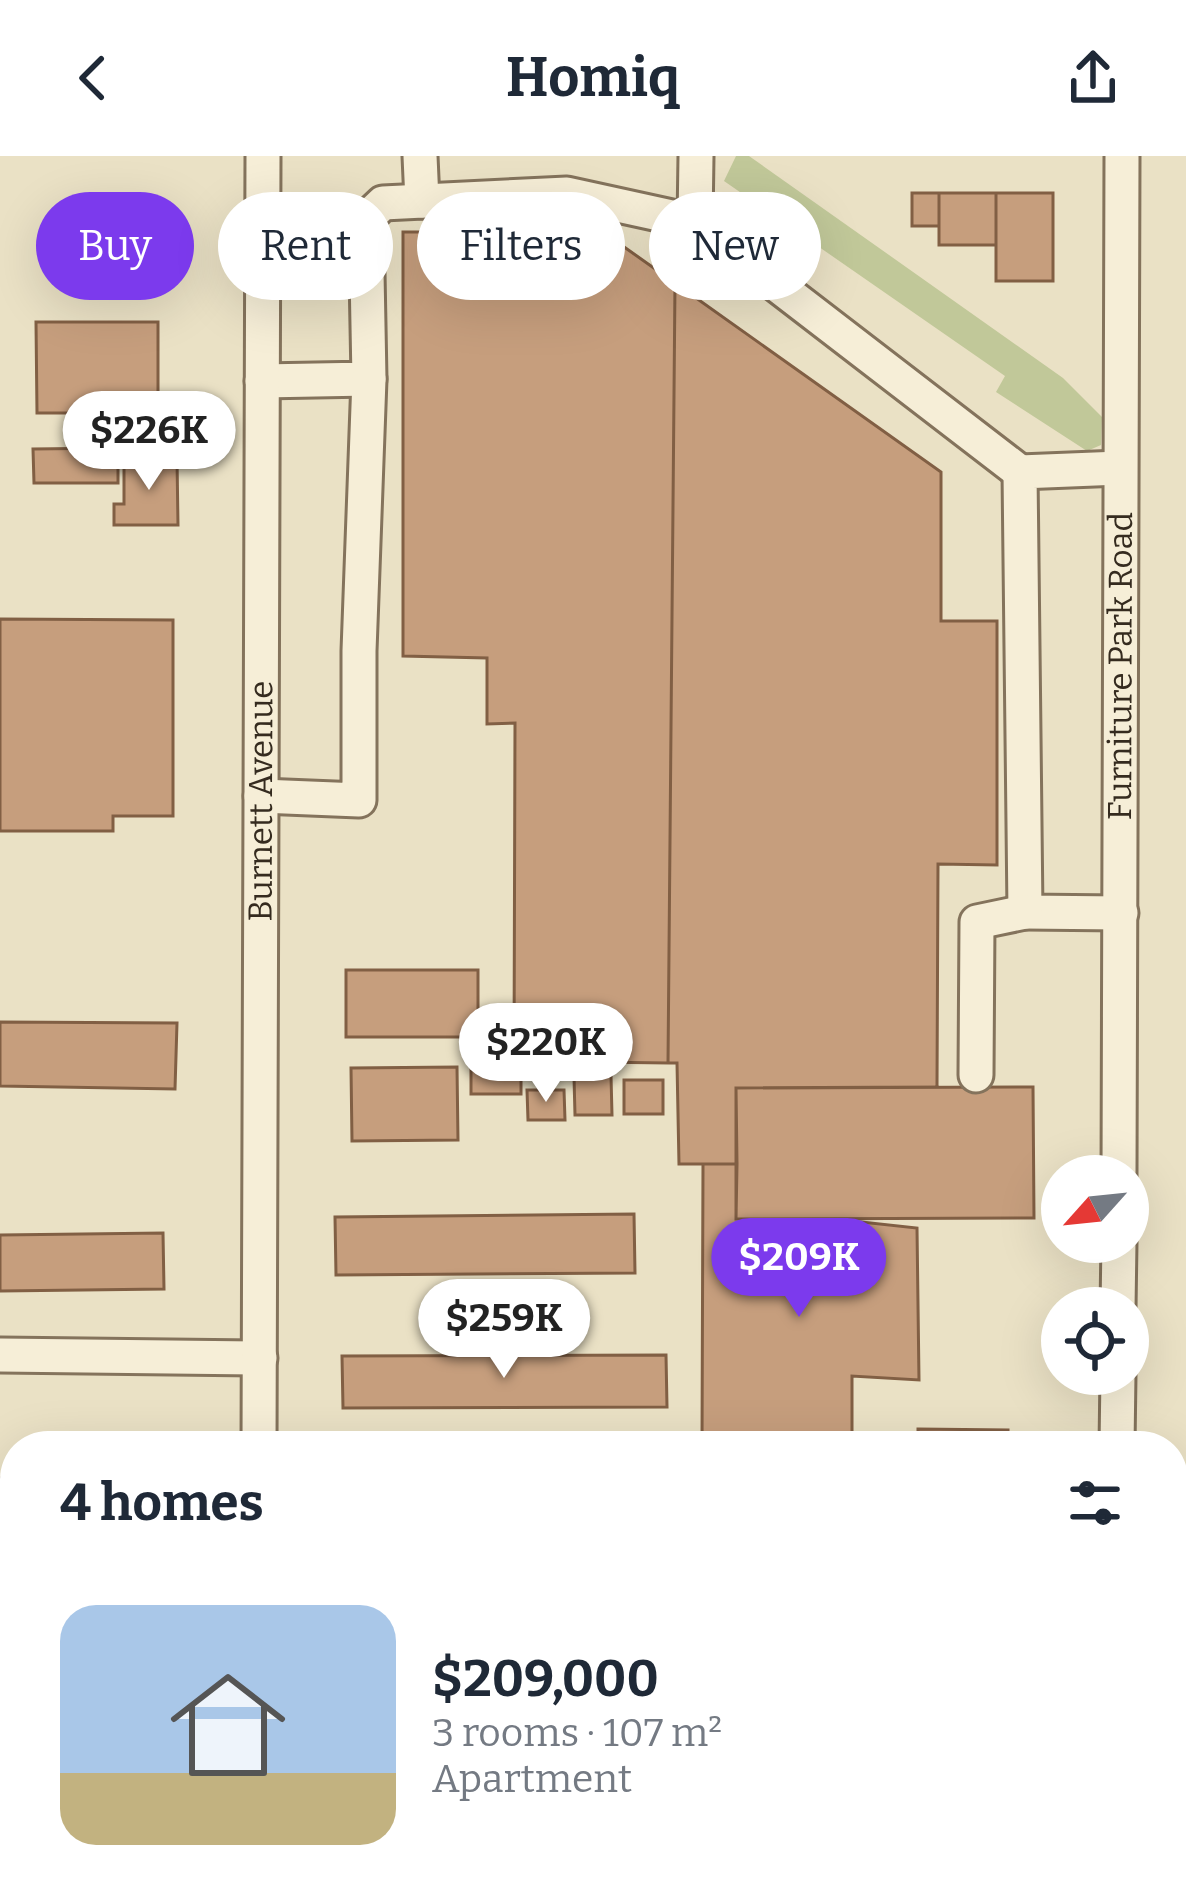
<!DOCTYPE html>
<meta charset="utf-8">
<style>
:root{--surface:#fff;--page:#f2f2f3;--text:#1f2937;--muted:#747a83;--accent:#7c3aed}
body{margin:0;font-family:Bitter,serif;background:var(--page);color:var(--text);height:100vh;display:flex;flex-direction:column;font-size:45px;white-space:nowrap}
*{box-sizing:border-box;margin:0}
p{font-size:39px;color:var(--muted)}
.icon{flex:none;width:66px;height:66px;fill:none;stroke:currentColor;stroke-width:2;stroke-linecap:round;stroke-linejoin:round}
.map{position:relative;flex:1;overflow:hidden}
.sheet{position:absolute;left:0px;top:1275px;width:1188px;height:471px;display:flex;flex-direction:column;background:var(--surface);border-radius:48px 48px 0 0;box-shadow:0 12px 48px #0002}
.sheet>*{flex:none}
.banner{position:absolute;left:36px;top:36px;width:1116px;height:108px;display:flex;gap:24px}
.needle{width:78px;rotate:243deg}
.buttons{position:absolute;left:1041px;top:999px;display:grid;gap:24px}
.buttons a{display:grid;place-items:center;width:108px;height:108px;border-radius:50%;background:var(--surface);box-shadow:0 12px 48px #0002;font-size:60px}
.price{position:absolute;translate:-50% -102px;padding:0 27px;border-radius:42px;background:#fff;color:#222;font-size:39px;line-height:78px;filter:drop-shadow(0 3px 6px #0008)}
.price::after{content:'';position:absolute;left:50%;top:72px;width:36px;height:27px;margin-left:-18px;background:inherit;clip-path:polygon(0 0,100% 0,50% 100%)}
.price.active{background:var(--accent);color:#fff}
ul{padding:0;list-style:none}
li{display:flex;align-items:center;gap:36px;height:300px;padding:0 60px}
li span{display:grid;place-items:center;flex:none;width:336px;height:240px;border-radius:36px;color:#555}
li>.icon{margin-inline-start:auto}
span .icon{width:144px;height:144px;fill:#fffc;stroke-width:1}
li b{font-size:51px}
h2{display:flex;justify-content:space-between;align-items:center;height:144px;padding:0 60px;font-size:51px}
.pill{padding:0 42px;border-radius:54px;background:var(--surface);box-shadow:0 12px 48px #0002;font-size:42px;line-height:108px}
.pill.active{background:var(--accent);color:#fff}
header{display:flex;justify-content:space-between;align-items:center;height:156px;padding:0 60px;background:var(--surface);font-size:54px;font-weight:700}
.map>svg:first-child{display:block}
.green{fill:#c1c899}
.building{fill:#c69e7d;stroke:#815f44;stroke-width:3}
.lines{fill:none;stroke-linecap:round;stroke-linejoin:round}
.minor-casing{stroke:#84735c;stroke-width:39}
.minor{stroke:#f6eed7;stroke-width:33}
.labels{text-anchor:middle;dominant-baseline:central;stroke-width:9;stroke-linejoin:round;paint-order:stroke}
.street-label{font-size:33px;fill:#352b1f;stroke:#f3ebd3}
</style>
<header><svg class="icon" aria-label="back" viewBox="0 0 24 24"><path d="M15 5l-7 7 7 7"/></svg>Homiq<svg class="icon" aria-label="share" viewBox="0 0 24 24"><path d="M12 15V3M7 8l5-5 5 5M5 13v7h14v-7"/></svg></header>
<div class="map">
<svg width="1186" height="1745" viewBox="0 0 1186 1745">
<rect width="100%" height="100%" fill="#eae1c5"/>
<path class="green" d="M736,0H749L1063,222L1102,261L1101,289L1087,295L996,236L1005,220L724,25Z"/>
<path class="building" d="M912,37H939V70H912Z
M939,37H996V89H939Z
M996,37H1053V125H996Z
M403,76H603L675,127L668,907L514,905L515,567L487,568V502L403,500Z
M675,127L941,316V465H997V709L938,708L937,931L736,932L737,1008H679L677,907H668Z
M36,166H158V257H37Z
M118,292V327H34L33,293Z
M124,303H177L178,369H114V348H124Z
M0,463L173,464V660H113V675H0Z
M346,814H478V881H346Z
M0,866L177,867L175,933L0,930Z
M521,910V938H471V911Z
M457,911L458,984L352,985L351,912Z
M611,920L612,959H575L574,921Z
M624,924H663V958H624Z
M1033,931L1034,1062L736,1063V932Z
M527,934H564L565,964H528Z
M703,1008H737L736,1063H834L917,1072L919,1224L852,1220V1290H702Z
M634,1058L635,1117L336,1119L335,1061Z
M163,1077L164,1133L0,1135V1079Z
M666,1199L667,1251L343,1252L342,1200Z
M918,1273L1008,1274V1290H918Z
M638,1285V1290L342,1288Z
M0,1351H15V1474H0Z
M0,1474H15V1555H0Z
M702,1731H1005L1006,1745H702Z"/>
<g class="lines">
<g class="minor-casing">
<g id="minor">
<path d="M420,0L422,45"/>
<path d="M695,66L696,0"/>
<path d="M262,225L369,223L366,63L383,47L567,38L695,66L1020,316"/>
<path d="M1120,312L1020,316L1025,756L1121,757"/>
<path d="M261,640L359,644V495L369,223"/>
<path d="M976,919L977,766L1025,756"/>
<path id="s1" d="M1119,1020L1122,0"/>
<path d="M1118,1152L1119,1086"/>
<path d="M0,1199L260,1202"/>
<path id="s2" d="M259,1290L263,0"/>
<path d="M1117,1290L1118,1218"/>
<path d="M0,1340L15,1341"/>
<path d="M258,1745V1731"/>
<path d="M1113,1745V1731"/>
</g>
</g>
<use href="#minor" class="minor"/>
</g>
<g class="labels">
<g class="street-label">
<text stroke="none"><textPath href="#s1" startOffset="510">Furniture Park Road</textPath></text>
<text stroke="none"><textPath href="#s2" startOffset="645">Burnett Avenue</textPath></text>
</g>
</g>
</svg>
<div class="buttons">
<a><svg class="needle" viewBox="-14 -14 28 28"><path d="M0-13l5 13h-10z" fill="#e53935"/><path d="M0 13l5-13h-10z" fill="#747a83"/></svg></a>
<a><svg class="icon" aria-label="locate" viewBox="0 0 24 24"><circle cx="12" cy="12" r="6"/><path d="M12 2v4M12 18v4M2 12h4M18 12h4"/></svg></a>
</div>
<b class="price" style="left:149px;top:337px">$226K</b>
<b class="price" style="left:546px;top:949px">$220K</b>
<b class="price active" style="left:799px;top:1164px">$209K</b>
<b class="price" style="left:504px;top:1225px">$259K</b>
<div class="banner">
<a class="pill active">Buy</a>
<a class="pill">Rent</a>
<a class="pill">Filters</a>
<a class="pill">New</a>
</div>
<section class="sheet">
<h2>4 homes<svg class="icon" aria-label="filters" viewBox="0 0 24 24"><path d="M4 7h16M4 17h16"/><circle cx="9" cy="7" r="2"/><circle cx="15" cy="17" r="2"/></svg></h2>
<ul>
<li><span style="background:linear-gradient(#a9c7e8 70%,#c2b280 0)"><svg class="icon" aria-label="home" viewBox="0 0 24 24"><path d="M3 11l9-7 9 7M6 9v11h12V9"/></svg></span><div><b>$209,000</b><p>3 rooms · 107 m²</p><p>Apartment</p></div></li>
</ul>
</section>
</div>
